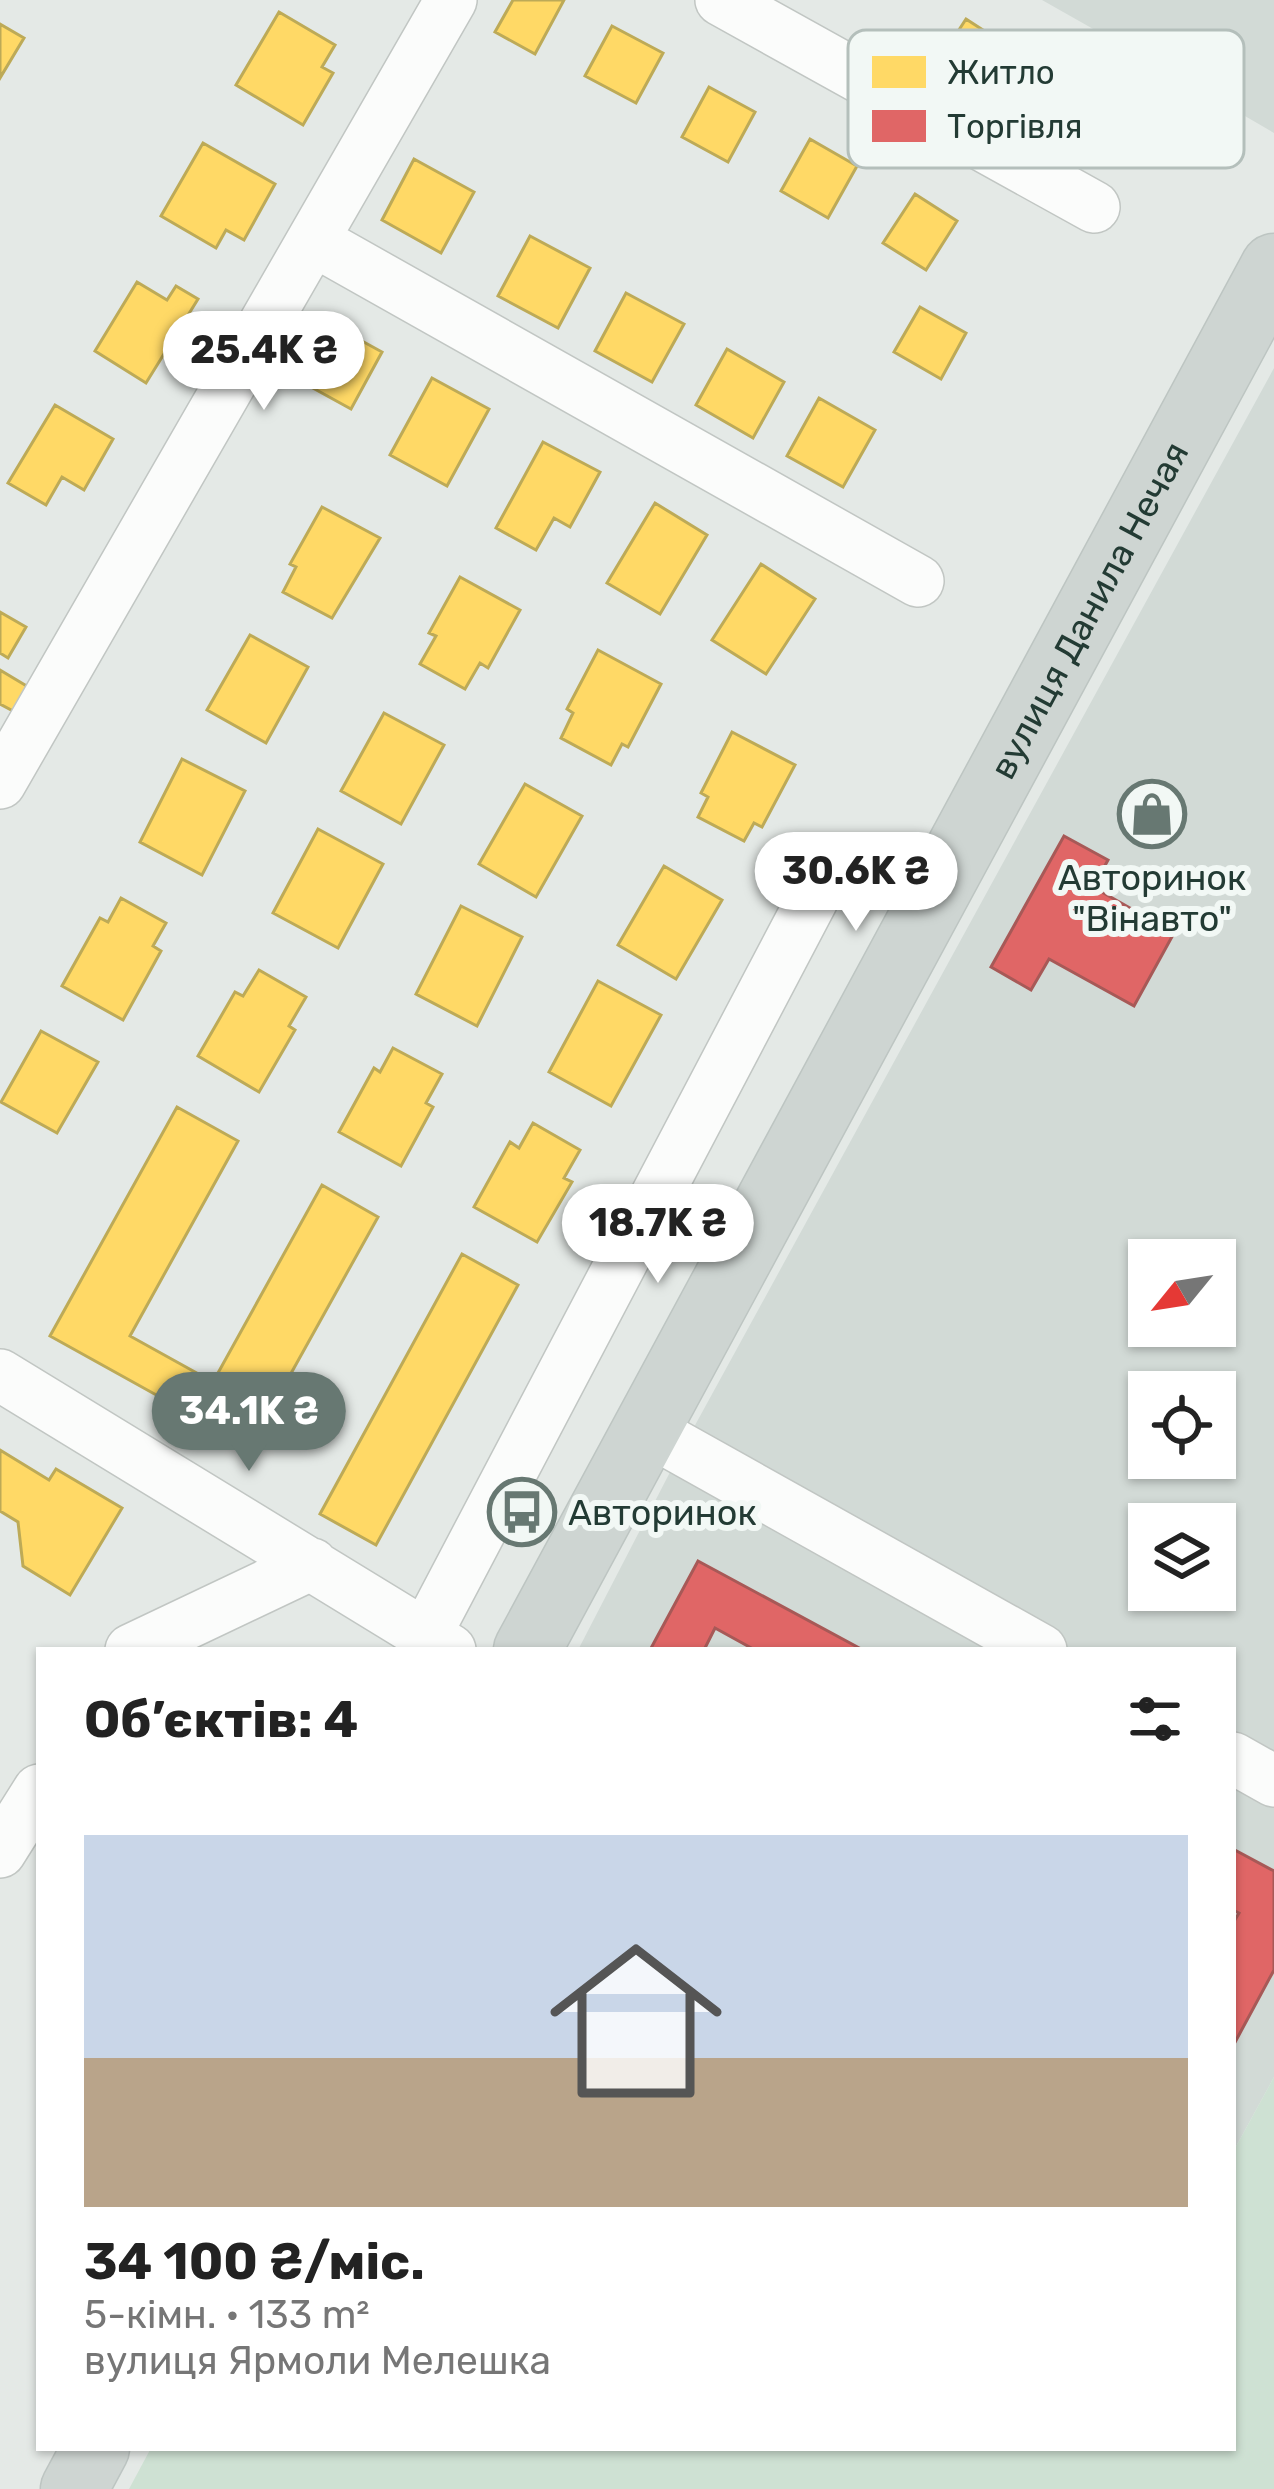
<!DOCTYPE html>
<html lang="uk">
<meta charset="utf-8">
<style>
:root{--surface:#fff;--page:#f6f6f6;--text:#222;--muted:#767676;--line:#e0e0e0;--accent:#677872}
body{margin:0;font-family:Rubik,sans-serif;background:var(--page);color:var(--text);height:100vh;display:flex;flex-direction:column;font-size:45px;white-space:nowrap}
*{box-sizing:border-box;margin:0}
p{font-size:39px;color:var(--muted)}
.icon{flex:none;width:66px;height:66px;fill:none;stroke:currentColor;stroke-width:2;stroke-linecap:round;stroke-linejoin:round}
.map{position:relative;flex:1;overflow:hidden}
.details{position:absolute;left:36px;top:1647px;width:1200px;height:804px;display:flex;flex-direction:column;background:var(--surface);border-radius:0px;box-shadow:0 3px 9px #0004}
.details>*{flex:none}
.needle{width:78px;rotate:240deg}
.fabs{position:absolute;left:1128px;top:1239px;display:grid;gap:24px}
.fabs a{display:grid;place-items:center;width:108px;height:108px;border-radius:0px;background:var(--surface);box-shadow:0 3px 9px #0004;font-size:60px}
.price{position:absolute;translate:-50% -102px;padding:0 27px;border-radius:42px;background:#fff;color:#222;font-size:39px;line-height:78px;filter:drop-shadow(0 3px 6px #0008)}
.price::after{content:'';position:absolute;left:50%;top:72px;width:36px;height:27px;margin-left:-18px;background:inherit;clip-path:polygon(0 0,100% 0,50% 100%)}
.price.on{background:var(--accent);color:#fff}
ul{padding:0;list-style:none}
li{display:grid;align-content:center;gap:24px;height:636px;padding:0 48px}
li+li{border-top:3px solid var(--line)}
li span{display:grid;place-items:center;height:372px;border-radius:0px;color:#555}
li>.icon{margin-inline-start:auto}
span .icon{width:216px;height:216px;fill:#fffc;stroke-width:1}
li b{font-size:51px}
h2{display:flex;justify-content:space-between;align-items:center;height:144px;padding:0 48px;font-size:51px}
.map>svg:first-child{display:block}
.built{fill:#d2dad6;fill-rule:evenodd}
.green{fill:#cee1d3}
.homes{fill:#ffd966;stroke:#bdaa57;stroke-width:3}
.shops{fill:#e06666;stroke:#a75957;stroke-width:3}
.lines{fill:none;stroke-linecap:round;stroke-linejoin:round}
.minor-casing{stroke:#c1c6c3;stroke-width:54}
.major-casing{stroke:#bdc5c2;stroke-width:69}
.minor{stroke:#fbfcfb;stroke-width:51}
.major{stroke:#ced5d2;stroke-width:66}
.labels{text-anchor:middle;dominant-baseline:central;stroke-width:12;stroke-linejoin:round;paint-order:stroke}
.street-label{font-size:36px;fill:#233b34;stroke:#f2f8f5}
.poi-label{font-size:36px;fill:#233b34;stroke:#f2f8f5}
.key{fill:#f2f8f5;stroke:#b4bfbb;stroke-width:3}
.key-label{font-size:33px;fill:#233b34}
</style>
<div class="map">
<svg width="1274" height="2489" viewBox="0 0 1274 2489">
<rect width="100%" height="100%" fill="#e4e9e6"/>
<path class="built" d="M1042,0H1274V133L1178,77Z
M1274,368V2077L1233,2152V1650H578L682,1449ZM1149,1260H1215V1326H1149ZM1149,1392H1215V1458H1149ZM1149,1524H1215V1590H1149Z"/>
<path class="green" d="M1274,2077V2489H129L151,2448H1233V2152Z"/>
<path class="homes" d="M513,0H564L535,54L495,32Z
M279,12L335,45L322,67L333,73L303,125L236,85Z
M966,19L1006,45L973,96L933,70Z
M0,24L24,38L0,78Z
M612,26L663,53L636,103L585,76Z
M709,87L755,112L728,162L682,137Z
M810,139L857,166L828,218L781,191Z
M203,143L275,184L244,240L226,230L216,248L161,216Z
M414,159L474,192L441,253L382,220Z
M915,194L957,221L926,270L883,243Z
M530,236L590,268L558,328L498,296Z
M137,282L167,300L176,286L198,299L146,383L95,351Z
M626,293L684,324L652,382L595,351Z
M920,307L966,333L941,379L894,352Z
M322,319L382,352L351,409L291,376Z
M727,349L784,382L753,438L696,405Z
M432,378L489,409L447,486L390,455Z
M819,398L875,430L843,487L787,456Z
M55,405L113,439L84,490L62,477L46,505L8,483Z
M543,442L600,472L570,527L554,518L536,550L496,528Z
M655,503L707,535L660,614L607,583Z
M322,507L380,538L332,618L283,592L296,567L290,564Z
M761,564L815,599L766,674L712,640Z
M460,577L520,610L488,668L480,663L465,689L420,664L436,636L429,633Z
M0,612L26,627L8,658L0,653Z
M250,635L308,667L266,743L207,710Z
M598,650L661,684L628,747L622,744L611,765L561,738L573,713L567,709Z
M0,670L30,688L15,712L0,704Z
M384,713L444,745L401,824L341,791Z
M732,732L795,765L762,827L754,823L744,841L698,817L708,797L701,793Z
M182,759L245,791L202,875L140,842Z
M525,784L582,816L536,897L479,864Z
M318,829L383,864L338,948L273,913Z
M664,866L722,900L676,979L618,945Z
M121,898L166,923L153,946L161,951L123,1020L62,986L100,918L108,922Z
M461,906L522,937L477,1026L416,994Z
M259,970L306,997L289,1026L295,1030L259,1092L198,1056L235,992L243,996Z
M598,981L661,1015L611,1106L549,1072Z
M41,1031L98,1062L57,1133L1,1102Z
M393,1048L442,1074L426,1103L433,1107L401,1166L339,1132L374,1068L380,1072Z
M177,1107L238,1141L130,1336L213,1382L322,1185L378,1217L250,1447L50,1336Z
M533,1123L580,1150L564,1178L572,1182L537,1242L474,1207L510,1142L519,1148Z
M462,1254L518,1285L376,1545L320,1514Z
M0,1450L49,1480L56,1469L122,1508L70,1595L23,1566L18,1522L0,1511Z"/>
<path class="shops" d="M1064,836L1108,860L1093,887L1174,933L1134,1006L1049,959L1031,990L991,967Z
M698,1561L863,1650H755L715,1628L704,1650H650Z
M1233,1849L1274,1871V1970L1233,2046V1923L1239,1913L1233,1910Z"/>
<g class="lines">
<g class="minor-casing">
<path id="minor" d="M721,0L1094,207
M313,240L918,581
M0,783L451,0
M0,1375L450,1650
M646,1429L1041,1650
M426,1634L813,898
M131,1650L312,1564
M1233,1758L1274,1781
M0,1852L39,1790"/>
</g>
<g class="major-casing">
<g id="major">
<path id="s1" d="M527,1650L1274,267"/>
<path d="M74,2489L96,2448"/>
</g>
</g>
<use href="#minor" class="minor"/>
<use href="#major" class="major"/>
</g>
<defs>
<g id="shop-ring" transform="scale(3.45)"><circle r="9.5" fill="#f2f8f5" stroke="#677872" stroke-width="1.5"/><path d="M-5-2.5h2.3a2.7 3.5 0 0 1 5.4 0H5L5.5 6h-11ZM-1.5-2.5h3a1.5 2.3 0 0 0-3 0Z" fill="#677872"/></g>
<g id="bus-ring" transform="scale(3.45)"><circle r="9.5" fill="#f2f8f5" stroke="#677872" stroke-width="1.5"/><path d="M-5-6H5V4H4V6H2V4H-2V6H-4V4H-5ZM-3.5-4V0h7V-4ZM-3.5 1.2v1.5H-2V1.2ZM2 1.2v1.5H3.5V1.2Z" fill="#677872"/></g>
</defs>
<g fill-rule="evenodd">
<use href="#shop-ring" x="1152" y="814"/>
<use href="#bus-ring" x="522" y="1512"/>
</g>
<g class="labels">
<g class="street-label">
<text stroke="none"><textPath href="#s1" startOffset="1182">вулиця Данила Нечая</textPath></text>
</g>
<g class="poi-label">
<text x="1152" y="877">Авторинок<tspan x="1152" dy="41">"Вінавто"</tspan></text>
<text x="568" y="1512" text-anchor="start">Авторинок</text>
</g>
</g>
<rect x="848" y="30" width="396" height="138" rx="18" class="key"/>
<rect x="872" y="56" width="54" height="32" fill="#ffd966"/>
<rect x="872" y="110" width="54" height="32" fill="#e06666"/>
<g class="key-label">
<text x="947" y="84">Житло</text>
<text x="947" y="138">Торгівля</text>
</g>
</svg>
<div class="fabs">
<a><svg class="needle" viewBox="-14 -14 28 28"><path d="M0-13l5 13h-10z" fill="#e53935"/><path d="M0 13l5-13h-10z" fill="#767676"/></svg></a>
<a><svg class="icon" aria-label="locate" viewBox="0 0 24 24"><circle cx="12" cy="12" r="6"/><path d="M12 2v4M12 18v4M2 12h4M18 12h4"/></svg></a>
<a><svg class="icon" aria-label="layers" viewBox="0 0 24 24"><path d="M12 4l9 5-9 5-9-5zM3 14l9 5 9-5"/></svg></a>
</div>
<b class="price" style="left:264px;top:413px">25.4K ₴</b>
<b class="price" style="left:856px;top:934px">30.6K ₴</b>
<b class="price" style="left:658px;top:1286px">18.7K ₴</b>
<b class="price on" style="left:249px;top:1474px">34.1K ₴</b>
<section class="details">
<h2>Об’єктів: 4<svg class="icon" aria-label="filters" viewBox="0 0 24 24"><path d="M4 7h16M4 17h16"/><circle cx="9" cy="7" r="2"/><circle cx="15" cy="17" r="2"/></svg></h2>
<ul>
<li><span style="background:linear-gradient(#c9d6e8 60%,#b9a48a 0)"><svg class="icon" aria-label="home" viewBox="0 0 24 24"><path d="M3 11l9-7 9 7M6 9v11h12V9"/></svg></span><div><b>34 100 ₴/міс.</b><p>5-кімн. · 133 m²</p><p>вулиця Ярмоли Мелешка</p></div></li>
</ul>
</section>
</div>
